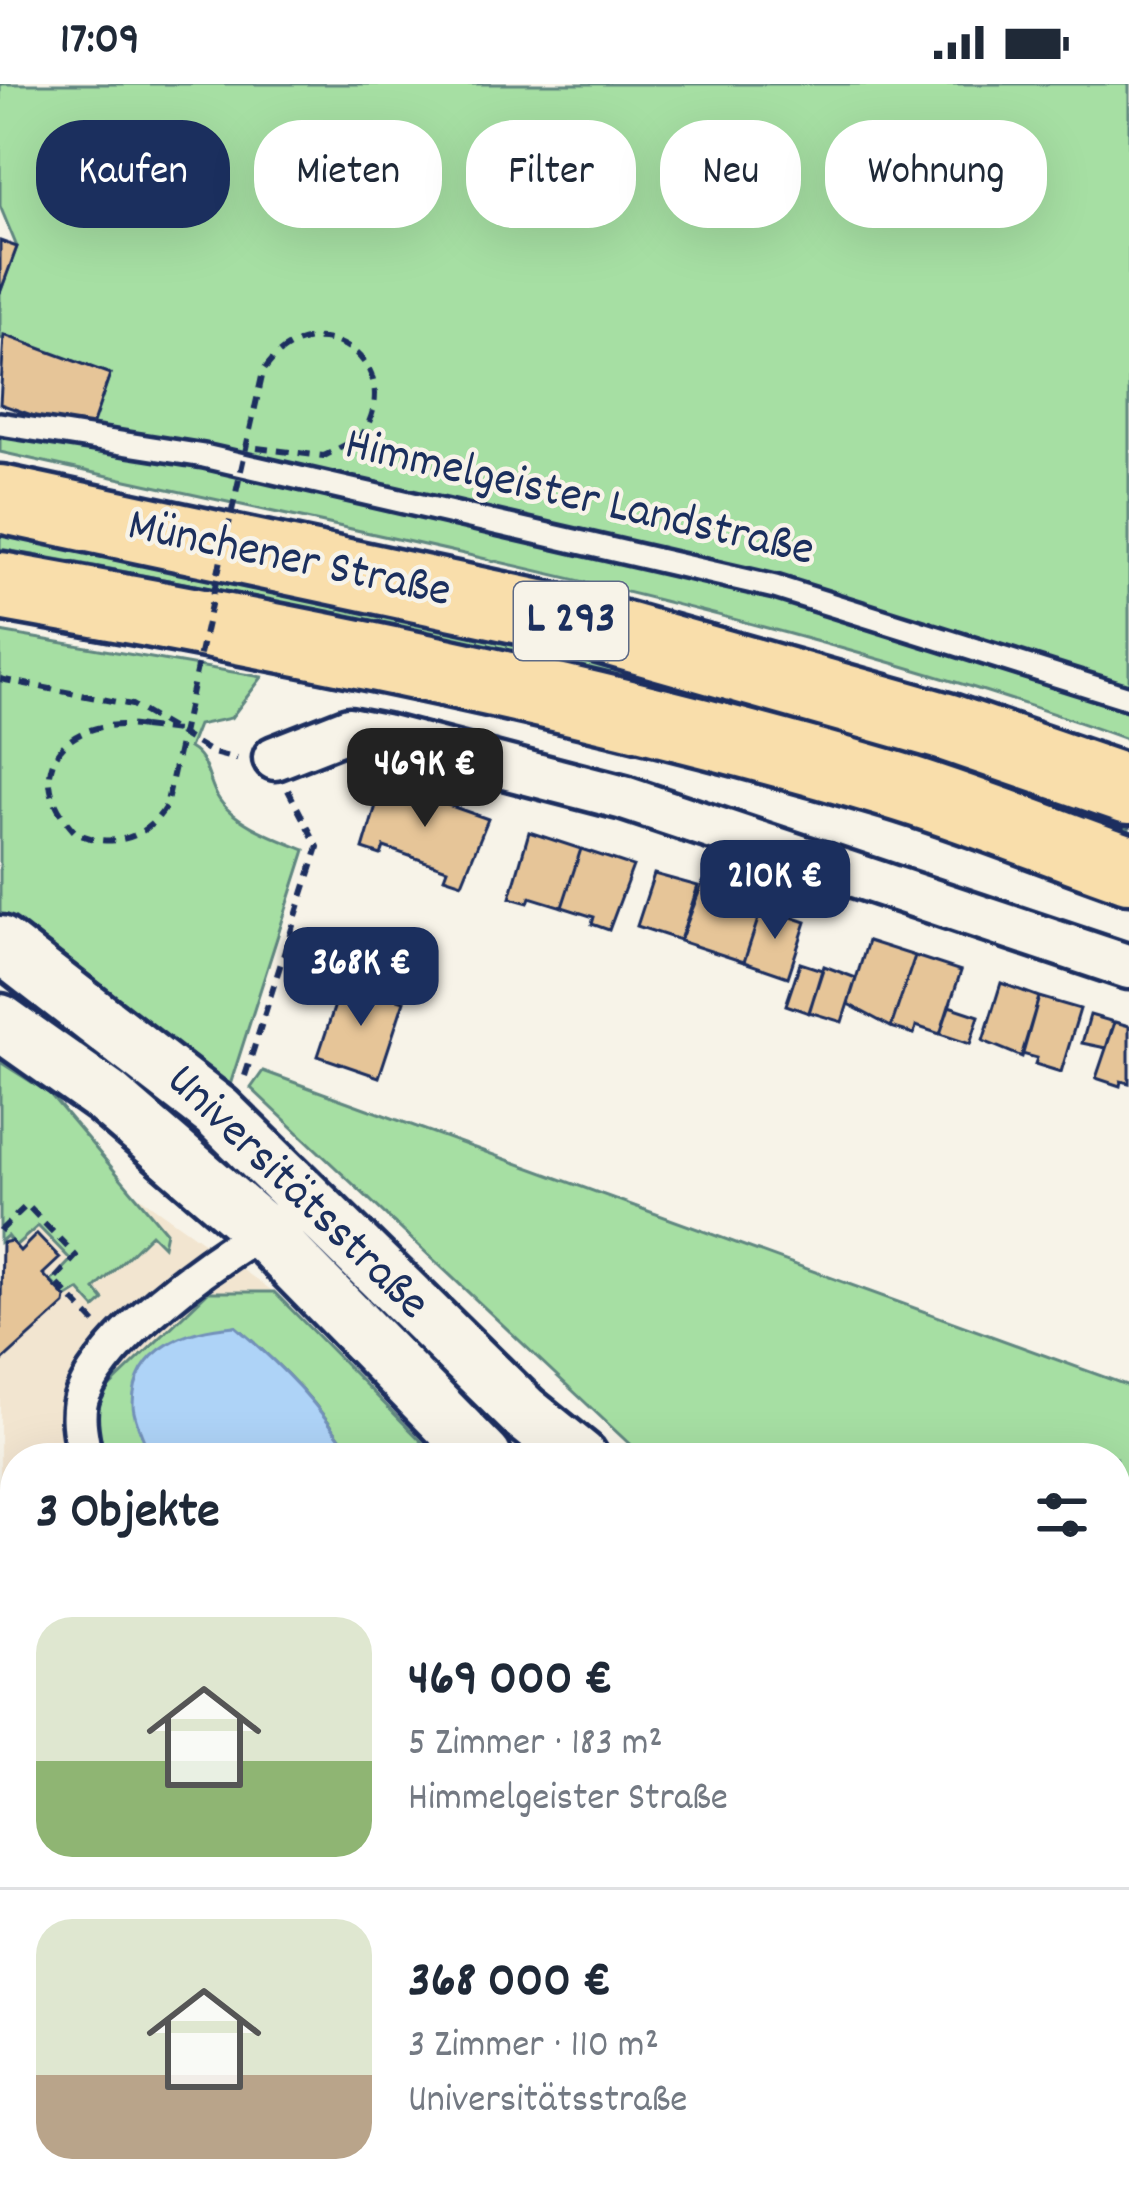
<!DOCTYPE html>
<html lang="de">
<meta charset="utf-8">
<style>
:root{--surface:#fff;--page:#f2f2f3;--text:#1f2937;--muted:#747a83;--line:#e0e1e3;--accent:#1b2f5e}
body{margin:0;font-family:Dekko,sans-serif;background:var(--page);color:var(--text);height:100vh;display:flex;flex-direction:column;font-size:45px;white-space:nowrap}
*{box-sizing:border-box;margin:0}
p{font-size:39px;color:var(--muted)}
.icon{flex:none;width:66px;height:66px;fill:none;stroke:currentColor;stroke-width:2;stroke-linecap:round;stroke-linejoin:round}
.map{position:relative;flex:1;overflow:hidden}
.details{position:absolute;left:0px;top:1359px;width:1131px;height:768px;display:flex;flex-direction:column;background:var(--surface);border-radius:48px 48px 0 0;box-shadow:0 12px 48px #0002}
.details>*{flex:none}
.top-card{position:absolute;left:36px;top:36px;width:1059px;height:108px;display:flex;gap:24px}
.price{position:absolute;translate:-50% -102px;padding:0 27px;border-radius:24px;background:var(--accent);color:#fff;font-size:39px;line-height:78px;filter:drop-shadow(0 3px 6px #0008)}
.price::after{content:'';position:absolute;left:50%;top:72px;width:36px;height:27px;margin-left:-18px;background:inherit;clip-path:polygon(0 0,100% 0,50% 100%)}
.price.selected{background:#222;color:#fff}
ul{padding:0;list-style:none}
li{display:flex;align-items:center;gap:36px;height:300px;padding:0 36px}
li+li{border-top:3px solid var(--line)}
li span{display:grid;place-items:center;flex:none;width:336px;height:240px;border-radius:36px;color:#555}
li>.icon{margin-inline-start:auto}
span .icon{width:144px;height:144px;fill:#fffc;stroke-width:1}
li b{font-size:51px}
h2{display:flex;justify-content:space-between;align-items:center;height:144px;padding:0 36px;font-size:51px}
.pill{padding:0 42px;border-radius:48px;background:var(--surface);box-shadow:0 12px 48px #0002;font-size:42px;line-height:108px}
.pill.selected{background:var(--accent);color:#fff}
.status{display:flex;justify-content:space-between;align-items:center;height:84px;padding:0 60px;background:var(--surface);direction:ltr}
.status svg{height:33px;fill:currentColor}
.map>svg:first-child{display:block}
.built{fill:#f2e5d0}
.green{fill:#a6dfa3;stroke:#608780;stroke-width:3}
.water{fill:#aed3f7;stroke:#7391ba;stroke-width:3}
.building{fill:#e6c598;stroke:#1b2f5e;stroke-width:3}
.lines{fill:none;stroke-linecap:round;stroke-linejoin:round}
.service-casing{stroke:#1b2f5e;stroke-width:30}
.pedestrian-casing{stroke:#1b2f5e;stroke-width:42}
.minor-casing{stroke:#1b2f5e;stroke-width:51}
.tertiary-casing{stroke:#1b2f5e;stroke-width:63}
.trunk-casing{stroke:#1b2f5e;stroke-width:75}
.path{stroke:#1b2f5e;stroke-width:6;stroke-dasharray:12 9;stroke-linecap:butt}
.service{stroke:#f7f3e8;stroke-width:21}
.pedestrian{stroke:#f7f3e8;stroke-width:33}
.minor{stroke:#f7f3e8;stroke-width:42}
.tertiary{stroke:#f7f3e8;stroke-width:54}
.trunk{stroke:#f9deab;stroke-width:66}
.path-bridge{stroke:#1b2f5e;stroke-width:6;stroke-dasharray:12 9;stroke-linecap:butt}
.labels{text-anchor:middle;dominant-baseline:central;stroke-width:9;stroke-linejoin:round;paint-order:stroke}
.shield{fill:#f7f3e8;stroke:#5d6a87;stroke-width:3}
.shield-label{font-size:45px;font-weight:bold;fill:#1b2f5e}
.street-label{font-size:48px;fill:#1b2f5e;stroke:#f7f3e8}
</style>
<div class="status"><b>17:09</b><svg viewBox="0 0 49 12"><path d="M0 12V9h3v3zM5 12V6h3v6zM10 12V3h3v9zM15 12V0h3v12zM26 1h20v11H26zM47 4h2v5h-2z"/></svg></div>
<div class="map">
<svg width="1129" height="2127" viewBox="0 0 1129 2127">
<rect width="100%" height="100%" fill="#f7f3e8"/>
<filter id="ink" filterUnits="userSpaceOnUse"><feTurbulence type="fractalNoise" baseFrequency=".00833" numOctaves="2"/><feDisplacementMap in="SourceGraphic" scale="24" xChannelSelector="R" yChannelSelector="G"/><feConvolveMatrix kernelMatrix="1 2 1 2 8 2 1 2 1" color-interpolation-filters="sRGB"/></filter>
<g filter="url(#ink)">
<path class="built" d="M0,1014L274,1208L438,1374H15V2112H1116V1558L1129,1559V2127H0Z"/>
<path class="green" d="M0,0H1129V656C765,524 377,453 0,368V347L84,363L110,290L0,254V209L17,163L0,122Z
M0,441L472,541L903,660L1129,735V746C761,620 383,532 0,465Z
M0,548L262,593L231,634L198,641L189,664C208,675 207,694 217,712C232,739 278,755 305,766L230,1001L0,831Z
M0,978L49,1009L166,1148L163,1162L151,1150L95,1205L104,1216L95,1224L79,1206L66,1214L51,1197L71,1176L38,1142L15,1162L7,1152L0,1158Z
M263,987L1129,1302V1442L1116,1441V1374H653L638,1368L251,1004Z
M208,1208H274L438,1374H353C321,1321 282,1282 235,1242C146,1268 118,1274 151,1374H98L88,1332L107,1305Z
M0,2051H15V2112H80L95,2127H0Z
M800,2112H960L944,2127H817Z"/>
<path class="water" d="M235,1242C282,1282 321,1322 353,1374H151C146,1359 133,1336 133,1320C134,1262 190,1245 235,1242Z"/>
<path class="building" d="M0,157L17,163L0,209Z
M4,251L110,290L89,351L0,320Z
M383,698L488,735L462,799L444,793L447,785L384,763L381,771L363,765Z
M529,748L581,765L562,823L530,813L528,819L510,814Z
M581,765L633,782L609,846L592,840L594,833L562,823Z
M654,790L698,802L680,856L637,842Z
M703,798L721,804L719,809L762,823L744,878L680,857Z
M762,823L806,838L788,893L744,878Z
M868,857L915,872L891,943L848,920Z
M915,872L961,887L940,950L916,942L914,950L891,943Z
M800,879L822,886L809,929L786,921Z
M824,882L856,894L842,938L809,928Z
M343,897L404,917L379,993L318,972Z
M1001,899L1039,913L1022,973L983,957Z
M1039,913L1080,925L1061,988L1035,980L1037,974L1022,970Z
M949,922L979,932L970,960L940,950Z
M1090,931L1114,938L1106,964L1082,959Z
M1115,938L1129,942V999L1121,997L1120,1002L1096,994Z
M37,1150L60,1174L43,1190L66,1214L65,1220L0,1279L2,1159L11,1157L20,1167Z
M0,1415L15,1430V1521L5,1532L0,1528Z
M1116,1790L1129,1804V2114L1115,2127H1050L1035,2112H1116Z
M319,2112L325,2127L294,2126L295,2112Z
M350,2112H438L452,2127H335Z
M692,2112L706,2127H674L690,2112Z"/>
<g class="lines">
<g class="service-casing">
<path id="service" d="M0,340L204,372L775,503L1129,614
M1116,1610L1129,1611"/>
</g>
<g class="pedestrian-casing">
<path id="pedestrian" d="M85,1374C81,1354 75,1329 83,1310C110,1249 207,1180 262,1147
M0,2026H15
M116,2112L130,2127"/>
</g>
<g class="minor-casing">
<path id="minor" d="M275,674L349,645L385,652L624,714L1129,883"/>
</g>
<g class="tertiary-casing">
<path id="tertiary" d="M0,860L217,1028L523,1328L580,1374
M0,938L106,1013L262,1147L484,1374
M1116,1471H1129
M1116,1527H1129"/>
</g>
<g class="trunk-casing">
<path id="trunk" d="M0,415L572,537L946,643L1129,706
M0,502C299,555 597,614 889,700C970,724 1049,757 1129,785"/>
</g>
<path class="path" d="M0,595L132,621L213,669L237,675
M143,643L178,647
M245,992L318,763L288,706
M0,1147L27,1121L76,1172L54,1196L95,1239
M15,1578L2,1602L4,1706L15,1714
M204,2112L245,2123L269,2112
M459,2112L474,2127
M780,2112L795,2127
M529,2127L547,2112"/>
<use href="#service" class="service"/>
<use href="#pedestrian" class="pedestrian"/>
<use href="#minor" class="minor"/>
<use href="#tertiary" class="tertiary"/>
<use href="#trunk" class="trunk"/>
<path class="path-bridge" d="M143,643C68,630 16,686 76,749C111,765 147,755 166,722L263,288C310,214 412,276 361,353L324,372L257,364"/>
</g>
</g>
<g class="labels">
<rect class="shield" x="514" y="498" width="114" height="78" rx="9"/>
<g class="shield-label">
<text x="571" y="537">L 293</text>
</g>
<g class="street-label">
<text transform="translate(579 416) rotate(13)">Himmelgeister Landstraße</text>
<text transform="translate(289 477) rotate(12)">Münchener Straße</text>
<text transform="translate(296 1110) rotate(44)">Universitätsstraße</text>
</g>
</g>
</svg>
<b class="price selected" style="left:425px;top:746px">469K €</b>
<b class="price" style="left:775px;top:858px">210K €</b>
<b class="price" style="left:361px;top:945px">368K €</b>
<div class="top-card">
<a class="pill selected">Kaufen</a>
<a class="pill">Mieten</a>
<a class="pill">Filter</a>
<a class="pill">Neu</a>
<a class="pill">Wohnung</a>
</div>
<section class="details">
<h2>3 Objekte<svg class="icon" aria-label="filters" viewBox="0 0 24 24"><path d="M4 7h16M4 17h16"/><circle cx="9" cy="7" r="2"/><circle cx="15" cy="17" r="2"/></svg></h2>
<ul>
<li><span style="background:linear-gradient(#dfe7d0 60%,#8fb573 0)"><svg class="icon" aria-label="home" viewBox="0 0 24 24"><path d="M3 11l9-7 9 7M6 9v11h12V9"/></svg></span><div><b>469 000 €</b><p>5 Zimmer · 183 m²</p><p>Himmelgeister Straße</p></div></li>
<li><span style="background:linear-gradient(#dfe7d0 65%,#b9a48a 0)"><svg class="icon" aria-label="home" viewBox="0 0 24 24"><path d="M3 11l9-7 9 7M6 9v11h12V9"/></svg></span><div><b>368 000 €</b><p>3 Zimmer · 110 m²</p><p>Universitätsstraße</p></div></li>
</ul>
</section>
</div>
